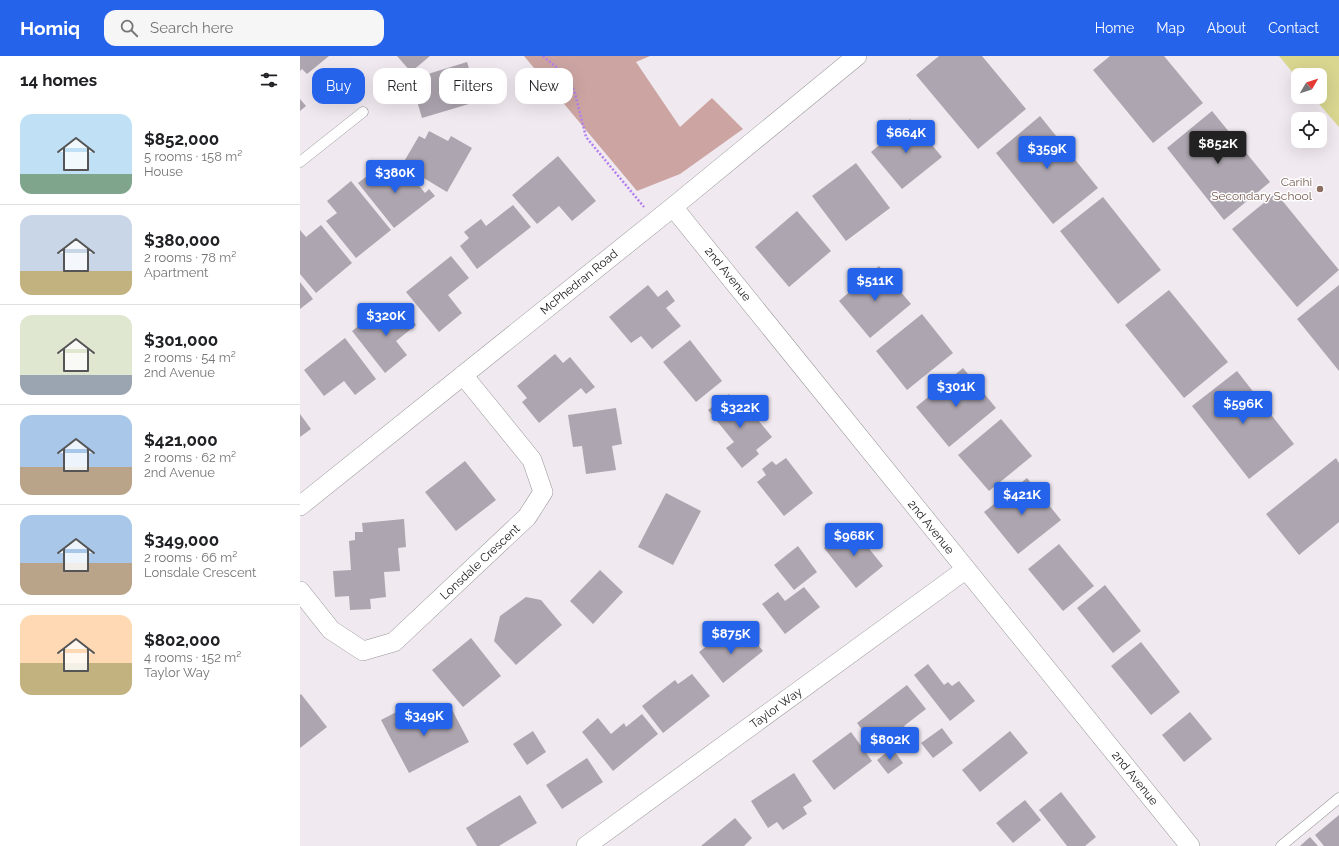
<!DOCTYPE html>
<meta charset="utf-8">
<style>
:root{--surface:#fff;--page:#f6f6f6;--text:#202124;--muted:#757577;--line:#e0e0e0;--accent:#2563eb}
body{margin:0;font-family:Raleway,sans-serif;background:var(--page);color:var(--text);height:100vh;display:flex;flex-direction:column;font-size:15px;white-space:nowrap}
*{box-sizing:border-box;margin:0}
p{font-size:13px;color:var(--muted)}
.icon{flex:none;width:22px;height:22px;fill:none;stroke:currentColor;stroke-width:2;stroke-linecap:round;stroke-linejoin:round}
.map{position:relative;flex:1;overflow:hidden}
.drawer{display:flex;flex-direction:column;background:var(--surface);width:300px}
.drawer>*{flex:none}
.guide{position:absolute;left:12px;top:12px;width:380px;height:36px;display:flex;gap:8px}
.needle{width:26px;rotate:51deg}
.buttons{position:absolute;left:991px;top:12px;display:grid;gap:8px}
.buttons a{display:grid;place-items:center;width:36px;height:36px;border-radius:8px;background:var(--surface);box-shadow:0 4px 16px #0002;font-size:20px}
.price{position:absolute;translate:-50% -34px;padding:0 9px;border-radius:4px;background:var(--accent);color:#fff;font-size:13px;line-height:26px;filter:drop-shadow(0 1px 2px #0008)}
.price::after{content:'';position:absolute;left:50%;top:24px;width:12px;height:9px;margin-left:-6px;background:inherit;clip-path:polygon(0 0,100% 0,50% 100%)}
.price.current{background:#222;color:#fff}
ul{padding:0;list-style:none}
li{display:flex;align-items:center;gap:12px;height:100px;padding:0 20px}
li+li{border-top:1px solid var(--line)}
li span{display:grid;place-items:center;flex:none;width:112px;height:80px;border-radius:12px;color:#555}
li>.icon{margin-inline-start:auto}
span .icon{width:48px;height:48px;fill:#fffc;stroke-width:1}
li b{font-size:17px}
h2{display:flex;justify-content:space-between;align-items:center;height:48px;padding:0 20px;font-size:17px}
.tag{padding:0 14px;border-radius:12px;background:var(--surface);box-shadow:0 4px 16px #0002;font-size:14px;line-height:36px}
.tag.current{background:var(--accent);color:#fff}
header{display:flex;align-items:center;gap:24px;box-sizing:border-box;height:56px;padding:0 20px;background:var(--accent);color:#fff}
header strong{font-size:19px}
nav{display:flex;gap:22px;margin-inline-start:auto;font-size:14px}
.search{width:280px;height:36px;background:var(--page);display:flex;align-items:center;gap:10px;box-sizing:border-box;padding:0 14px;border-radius:12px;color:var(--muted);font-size:15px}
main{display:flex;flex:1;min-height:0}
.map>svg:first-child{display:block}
.forest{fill:#cca5a2}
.pitch{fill:#d8d68f}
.building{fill:#ada5af}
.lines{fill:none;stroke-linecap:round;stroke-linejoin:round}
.service-casing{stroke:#989898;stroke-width:11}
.minor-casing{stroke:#989898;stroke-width:20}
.path{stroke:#b27eed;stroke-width:2.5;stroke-dasharray:2 2;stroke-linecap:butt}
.service{stroke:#fff;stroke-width:10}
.minor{stroke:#fff;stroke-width:19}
.education-dot{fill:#8d6e63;stroke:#fff;stroke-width:1.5}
.labels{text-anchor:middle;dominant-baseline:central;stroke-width:3;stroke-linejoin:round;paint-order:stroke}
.education-label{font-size:12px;fill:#785e54;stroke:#fff;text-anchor:end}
.street-label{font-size:12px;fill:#212121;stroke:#fff}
</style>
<header>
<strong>Homiq</strong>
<div class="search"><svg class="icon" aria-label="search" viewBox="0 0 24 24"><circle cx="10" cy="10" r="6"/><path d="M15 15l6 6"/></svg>Search here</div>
<nav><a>Home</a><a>Map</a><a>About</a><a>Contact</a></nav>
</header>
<main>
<section class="drawer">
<h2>14 homes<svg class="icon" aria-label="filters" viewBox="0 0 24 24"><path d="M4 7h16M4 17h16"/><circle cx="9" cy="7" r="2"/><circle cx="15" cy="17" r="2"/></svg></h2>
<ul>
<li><span style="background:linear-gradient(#bfe0f5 75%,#7fa58c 0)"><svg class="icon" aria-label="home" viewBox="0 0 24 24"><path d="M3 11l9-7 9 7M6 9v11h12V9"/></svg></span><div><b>$852,000</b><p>5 rooms · 158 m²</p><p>House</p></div></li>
<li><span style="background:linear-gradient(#c9d6e8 70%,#c2b280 0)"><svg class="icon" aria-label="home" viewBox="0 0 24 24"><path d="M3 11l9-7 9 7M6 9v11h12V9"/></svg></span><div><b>$380,000</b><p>2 rooms · 78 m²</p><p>Apartment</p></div></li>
<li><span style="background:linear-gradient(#dfe7d0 75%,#9aa5b1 0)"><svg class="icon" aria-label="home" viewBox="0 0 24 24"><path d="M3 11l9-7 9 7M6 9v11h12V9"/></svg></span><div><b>$301,000</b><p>2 rooms · 54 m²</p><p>2nd Avenue</p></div></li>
<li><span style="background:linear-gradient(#a9c7e8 65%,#b9a48a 0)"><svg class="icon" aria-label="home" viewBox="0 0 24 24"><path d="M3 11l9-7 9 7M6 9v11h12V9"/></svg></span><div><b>$421,000</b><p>2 rooms · 62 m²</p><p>2nd Avenue</p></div></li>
<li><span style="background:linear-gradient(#a9c7e8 60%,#b9a48a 0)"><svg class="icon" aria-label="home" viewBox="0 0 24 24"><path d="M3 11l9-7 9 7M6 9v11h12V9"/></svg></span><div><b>$349,000</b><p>2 rooms · 66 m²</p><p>Lonsdale Crescent</p></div></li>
<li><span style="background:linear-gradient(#ffd9b3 60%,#c2b280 0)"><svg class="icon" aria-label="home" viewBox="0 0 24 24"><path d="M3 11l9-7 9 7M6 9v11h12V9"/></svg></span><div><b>$802,000</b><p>4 rooms · 152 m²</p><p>Taylor Way</p></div></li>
</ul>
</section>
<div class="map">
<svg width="1039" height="790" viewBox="0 0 1039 790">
<rect width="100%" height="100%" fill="#f1e9f0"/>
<path class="forest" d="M224,0H350L336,6L380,71L412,42L443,73L380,118L337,135Z"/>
<path class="pitch" d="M979,0H1039V71L1013,41H1020V19H998V23Z"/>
<path class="building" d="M0,0H29L7,18L2,13L0,15Z
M97,0H130L111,16Z
M639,0H682L726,53L678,93L616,19Z
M810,0H864L903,47L853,87L793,14Z
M167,6L179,45L122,62L117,45L124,43L118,21Z
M0,43L6,50L0,55Z
M912,55L970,126L924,164L867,92Z
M740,60L798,132L753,168L696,97Z
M610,63L642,101L602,133L571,96Z
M129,75L148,85L151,80L172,92L147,136L102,109L119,80L125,83Z
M258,100L296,145L272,165L259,150L237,168L212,139Z
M84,107L97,123L107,115L125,137L129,133L135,140L94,172L58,127Z
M556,107L590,152L546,185L512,140Z
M51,125L91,174L56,202L26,165L37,157L27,145Z
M976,137L1039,214L997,251L932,173Z
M803,141L861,214L818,248L760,175Z
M213,149L231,171L177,213L160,190L169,182L164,176L181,163L186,170Z
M497,155L531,195L489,231L455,191Z
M21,169L52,207L16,237L0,218V174L6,181Z
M151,200L169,222L148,239L162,257L139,276L106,236Z
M579,210L611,248L570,282L539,245Z
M0,226L13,243L0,253Z
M348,229L358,241L367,234L375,245L366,252L381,270L352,293L341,280L331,287L309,261Z
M1039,229V315L997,263Z
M869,234L928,306L884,342L825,269Z
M100,248L116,269L96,285L107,299L85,317L52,275L70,261L75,267Z
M622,258L653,297L607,334L576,295Z
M45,282L76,323L55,339L44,325L24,340L4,314Z
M390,284L422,325L396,346L363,306Z
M255,298L263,307L270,301L295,331L286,338L281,332L239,367L222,346L227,342L217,330Z
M663,312L696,352L649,391L616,351Z
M937,315L994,388L949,423L892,350Z
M429,338L435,346L440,342L472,381L456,394L459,398L442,412L426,392L434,386L408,354Z
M316,352L322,388L312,390L316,414L286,418L282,390L273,391L268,359Z
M0,358L11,373L0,381Z
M701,363L732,400L689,435L658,399Z
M486,402L513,437L484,460L457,426L466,419L462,413L472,405L476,409Z
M1036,402L1039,407V466L999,499L966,458Z
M165,405L196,444L156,475L125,436Z
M727,422L761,464L718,498L684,456Z
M366,437L401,455L373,509L338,491Z
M104,463L106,491L98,492L100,515L84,516L86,541L70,543L71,553L50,554L49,540L35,541L33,515L51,514L49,485L55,484V476H63L62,467Z
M551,470L583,510L556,532L524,492Z
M759,488L794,530L763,555L728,513Z
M498,490L517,516L494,534L474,509Z
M300,514L323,536L293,568L270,545Z
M805,529L841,575L813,597L777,552Z
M504,531L520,551L485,578L462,548L478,536L485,545Z
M226,541L241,544L262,569L216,609L194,585L200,560Z
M447,574L463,595L423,627L399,596L421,579L428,589Z
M171,582L201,620L163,651L132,614Z
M841,586L880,636L851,659L811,610Z
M628,608L644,629L648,626L652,630L659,625L675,645L650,665L614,619Z
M392,618L410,640L363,677L342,650L375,624L378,628Z
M607,629L626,653L604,670L608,675L591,688L588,684L577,693L557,667Z
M1,638L27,671L0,692V639Z
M150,650L169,686L109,717L81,664L106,651L115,668Z
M890,656L912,683L884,706L862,679Z
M342,658L358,678L313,715L282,676L298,662L311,678L324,667L326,671Z
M642,672L653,687L633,702L621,687Z
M233,675L246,696L227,709L213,688Z
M710,675L728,697L680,736L662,714Z
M551,676L572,705L534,734L512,705Z
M592,692L603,707L588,718L577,704Z
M287,702L303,726L262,753L246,729Z
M494,717L512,745L503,751L507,758L483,774L477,766L468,772L451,745Z
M761,736L796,781L785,790H767L739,754Z
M220,739L237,767L199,790H177L166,772Z
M725,744L741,764L713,787L696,767Z
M1039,759V790H1024L1015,779Z
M435,762L452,782L444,790H401Z
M1010,781L1018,790H1000Z"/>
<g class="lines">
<g class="service-casing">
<path id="service" d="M0,106L63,56
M981,790L1039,742"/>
</g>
<g class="minor-casing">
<path id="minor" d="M373,151L890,790
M0,450L373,151L557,0
M0,535L31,574L63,595L94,586L227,461L243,436L232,404L163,319
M286,790L665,514"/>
</g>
<path class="path" d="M243,0L256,11L274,34L286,81L344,151"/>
<use href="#service" class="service"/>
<use href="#minor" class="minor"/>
</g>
<circle class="education-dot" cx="1020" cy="133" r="4"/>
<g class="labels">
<g class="education-label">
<text x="1012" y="126">Carihi<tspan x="1012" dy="14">Secondary School</tspan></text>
</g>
<g class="street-label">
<text transform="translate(428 218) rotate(51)">2nd Avenue</text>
<text transform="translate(279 226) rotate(-39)">McPhedran Road</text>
<text transform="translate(631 471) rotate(51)">2nd Avenue</text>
<text transform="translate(180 506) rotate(-43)">Lonsdale Crescent</text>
<text transform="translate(476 652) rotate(-36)">Taylor Way</text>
<text transform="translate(835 722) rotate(51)">2nd Avenue</text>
</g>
</g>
</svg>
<div class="buttons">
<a><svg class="needle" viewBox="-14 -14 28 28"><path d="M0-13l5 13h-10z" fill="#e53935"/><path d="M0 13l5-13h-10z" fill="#757577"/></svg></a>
<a><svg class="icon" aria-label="locate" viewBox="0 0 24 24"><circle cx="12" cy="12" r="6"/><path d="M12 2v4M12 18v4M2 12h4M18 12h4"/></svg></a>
</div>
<b class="price" style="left:606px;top:98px">$664K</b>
<b class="price current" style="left:918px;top:109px">$852K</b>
<b class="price" style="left:747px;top:114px">$359K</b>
<b class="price" style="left:95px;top:138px">$380K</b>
<b class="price" style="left:575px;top:246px">$511K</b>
<b class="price" style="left:86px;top:281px">$320K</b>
<b class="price" style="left:656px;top:352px">$301K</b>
<b class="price" style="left:943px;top:369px">$596K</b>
<b class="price" style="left:440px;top:373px">$322K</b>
<b class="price" style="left:722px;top:460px">$421K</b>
<b class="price" style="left:554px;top:501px">$968K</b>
<b class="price" style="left:431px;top:599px">$875K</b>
<b class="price" style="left:124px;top:681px">$349K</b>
<b class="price" style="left:590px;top:705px">$802K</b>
<div class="guide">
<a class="tag current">Buy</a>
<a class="tag">Rent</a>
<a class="tag">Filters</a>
<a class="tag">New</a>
</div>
</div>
</main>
